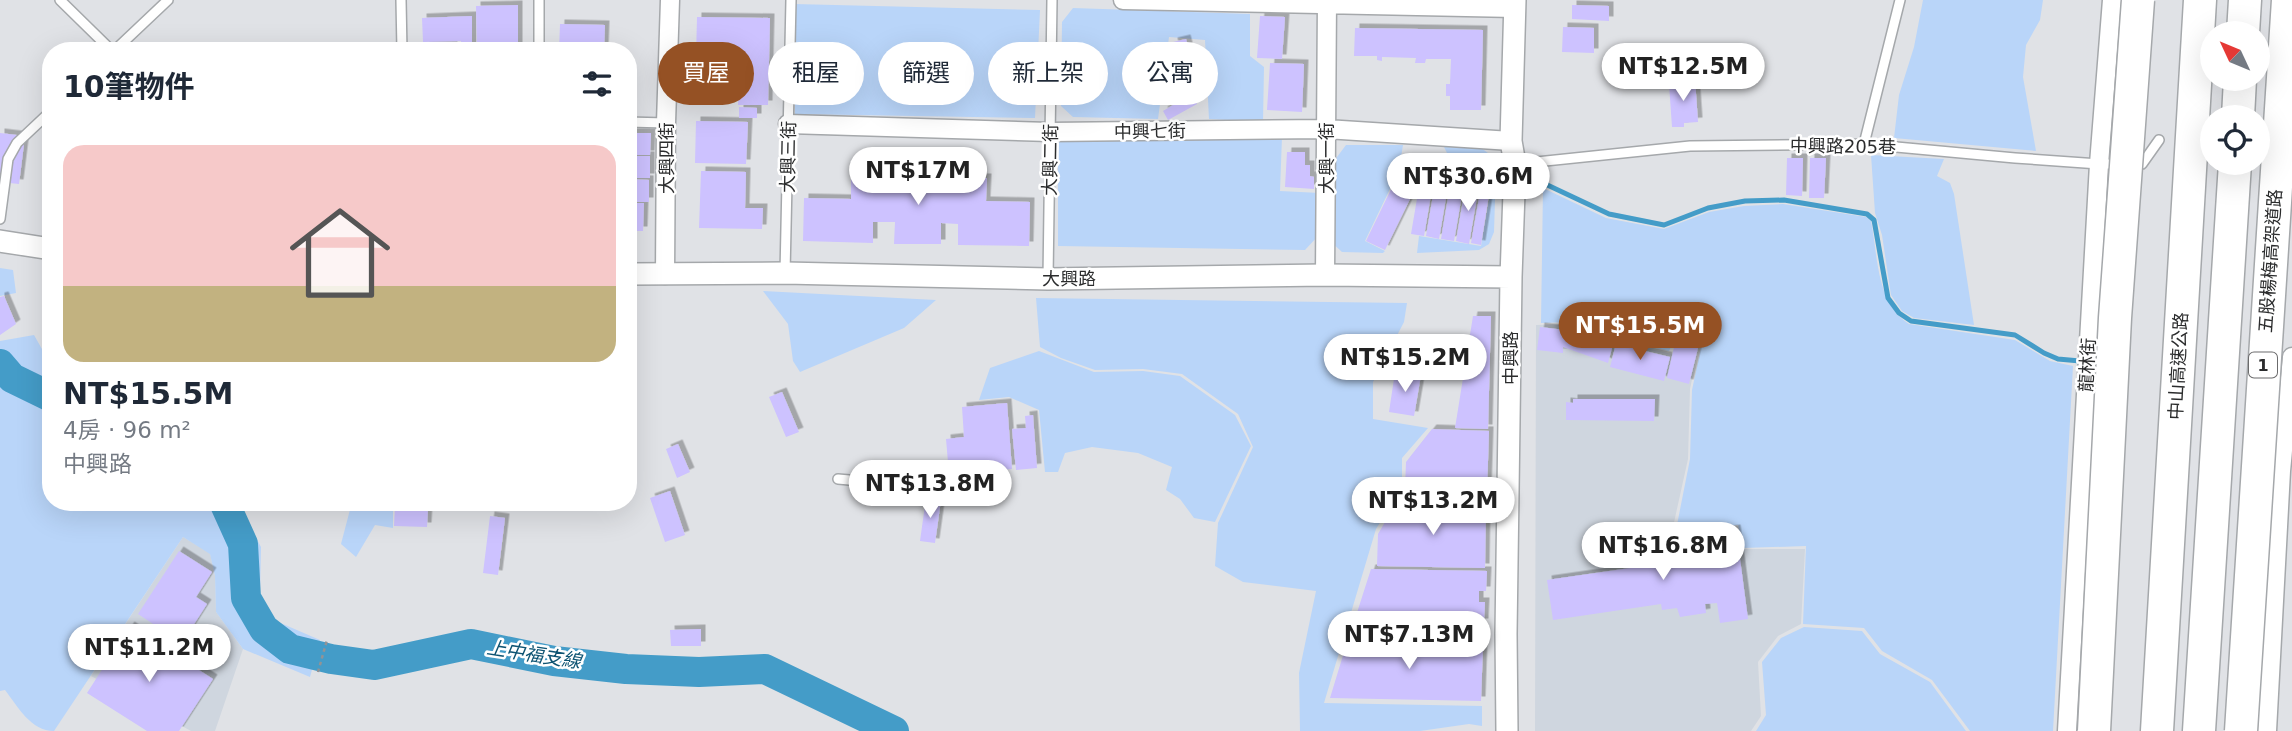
<!DOCTYPE html>
<html lang="zh-TW">
<meta charset="utf-8">
<style>
:root{--surface:#fff;--page:#f6f6f7;--text:#1f2937;--muted:#747a83;--accent:#955124}
body{margin:0;font-family:"DejaVu Sans","Noto Sans TC",sans-serif;background:var(--page);color:var(--text);height:100vh;display:flex;flex-direction:column;font-size:26px;white-space:nowrap}
*{box-sizing:border-box;margin:0}
p{font-size:23px;color:var(--muted)}
.icon{flex:none;width:38px;height:38px;fill:none;stroke:currentColor;stroke-width:2;stroke-linecap:round;stroke-linejoin:round}
.map{position:relative;flex:1;overflow:hidden}
.side{position:absolute;left:42px;top:42px;width:595px;height:469px;display:flex;flex-direction:column;background:var(--surface);border-radius:28px;box-shadow:0 7px 28px #0002}
.side>*{flex:none}
.banner{position:absolute;left:658px;top:42px;width:665px;height:63px;display:flex;gap:14px}
.needle{width:46px;rotate:314deg}
.buttons{position:absolute;left:2200px;top:21px;display:grid;gap:14px}
.buttons a{display:grid;place-items:center;width:70px;height:70px;border-radius:50%;background:var(--surface);box-shadow:0 7px 28px #0002;font-size:35px}
.price{position:absolute;translate:-50% -60px;padding:0 16px;border-radius:24px;background:#fff;color:#222;font-size:23px;line-height:46px;filter:drop-shadow(0 2px 4px #0008)}
.price::after{content:'';position:absolute;left:50%;top:42px;width:21px;height:16px;margin-left:-10px;background:inherit;clip-path:polygon(0 0,100% 0,50% 100%)}
.price.on{background:var(--accent);color:#fff}
ul{padding:0;list-style:none}
li{display:grid;align-content:center;gap:14px;height:371px;padding:0 21px}
li span{display:grid;place-items:center;height:217px;border-radius:21px;color:#555}
li>.icon{margin-inline-start:auto}
span .icon{width:126px;height:126px;fill:#fffc;stroke-width:1}
li b{font-size:30px}
h2{display:flex;justify-content:space-between;align-items:center;height:84px;padding:0 21px;font-size:30px}
.tag{padding:0 24px;border-radius:32px;background:var(--surface);box-shadow:0 7px 28px #0002;font-size:24px;line-height:63px}
.tag.on{background:var(--accent);color:#fff}
.map>svg:first-child{display:block}
.built{fill:#cfd6df}
.green{fill:#b9d5f9}
.lines{fill:none;stroke-linecap:round;stroke-linejoin:round}
.stream{stroke:#449cc8;stroke-width:5}
.river{stroke:#449cc8;stroke-width:30}
.building{fill:#cdc2ff;filter:url(#shadow)}
.service-casing{stroke:#a5a8ab;stroke-width:12}
.minor-casing{stroke:#a5a8ab;stroke-width:21}
.tertiary-casing{stroke:#a5a8ab;stroke-width:24}
.motorway-casing{stroke:#a5a8ab;stroke-width:35}
.path{stroke:#929396;stroke-width:2.5;stroke-dasharray:3.5 3.5;stroke-linecap:butt}
.service{stroke:#fff;stroke-width:9}
.minor{stroke:#fff;stroke-width:18}
.tertiary{stroke:#fff;stroke-width:21}
.motorway{stroke:#fff;stroke-width:32}
.motorway-bridge-casing{stroke:#a5a8ab;stroke-width:35;stroke-linecap:butt}
.motorway-bridge{stroke:#fff;stroke-width:32}
.labels{text-anchor:middle;dominant-baseline:central;stroke-width:5;stroke-linejoin:round;paint-order:stroke}
.shield{fill:#fff;stroke:#6b6b6c;stroke-width:2}
.shield-label{font-size:16px;font-weight:bold;fill:#2b2c2d}
.street-label{font-size:18px;fill:#2b2c2d;stroke:#fff}
.water-label{font-size:19px;font-style:italic;fill:#0e5473;stroke:#fff}
</style>
<div class="map">
<svg width="2292" height="731" viewBox="0 0 2292 731">
<defs>
<filter id="shadow"><feDropShadow dx="4.5" dy="-4.5" stdDeviation="0" flood-color="#0004"/></filter>
</defs>
<rect width="100%" height="100%" fill="#e0e2e6"/>
<path class="built" d="M1571,324L1611,340L1672,354L1700,340L1690,389L1688,459L1671,536L1737,527L1742,549H1805L1801,624L1778,636L1758,662L1761,716L1751,731H1535L1536,325Z
M183,537L210,553L215,576L216,612L243,649L215,731H191L91,676Z"/>
<path class="green" d="M1923,0H2043L2040,20L2026,45L2023,77L2036,151L1894,138L1899,95L1914,47Z
M794,4L1040,10L1035,118L795,114Z
M1073,8L1250,14V56L1264,67L1263,122L1209,119L1205,40L1169,37L1158,119L1073,117L1061,106L1062,22Z
M1058,135L1282,137L1280,191L1320,193L1319,235L1305,250L1058,246Z
M1346,145H1403L1399,170L1365,241L1385,251L1383,253L1342,252L1330,241L1334,161Z
M1444,147L1481,148L1488,153L1496,168L1494,232L1489,244L1479,250L1417,253L1419,236L1481,246L1491,188L1428,175L1429,168L1445,167L1448,155Z
M1871,155L1944,159L1937,176L1950,183L1954,194L1974,325L1914,318L1902,311L1891,295L1882,235L1875,213Z
M1543,188L1606,218L1664,229L1709,212L1744,206L1783,204L1866,217L1871,221C1878,256 1876,303 1909,324L2015,340L2050,361L2073,366L2053,731H1970L1932,680L1882,651L1864,628L1803,624L1806,546L1743,548L1738,525L1675,535L1690,459L1692,390L1703,338L1678,332L1669,351L1612,337L1573,322L1541,323Z
M0,268L13,270L16,293L0,296Z
M763,291L936,300L904,328L800,372L793,361L788,324Z
M1036,298L1407,303L1404,322L1373,382V419L1428,428L1402,458V487L1376,529L1324,703L1482,706V726L1469,724L1420,731H1300L1299,673L1316,591L1243,582L1215,566L1218,523L1253,447L1238,414L1182,374L1143,369L1095,370L1061,358L1040,347Z
M34,335L51,365V502H237L261,547L260,596L276,621L320,640L310,677L243,649L216,612L215,576L210,554L183,537L54,731C31,731 18,707 5,690L0,691V341Z
M1039,351L1094,372L1143,371L1180,376L1235,415L1251,446L1215,522L1194,518L1180,499L1166,490L1172,467L1138,453L1092,447L1065,453L1058,472H1045L1039,410L1009,397L979,400L990,368Z
M352,502H393V528L375,525L356,557L341,544Z
M1804,627L1862,631L1880,654L1930,682L1966,731H1756L1766,715L1762,662L1781,638Z"/>
<g class="lines">
<path class="stream" d="M1541,182L1609,214L1664,225L1708,208L1745,201L1784,200L1867,214L1874,220L1888,298L1899,313L1911,321L2015,335L2044,353L2058,359L2080,361"/>
<path class="river" d="M0,364L12,378L51,397
M224,502L243,544L246,598L264,629L290,649L331,659L374,665L471,644L554,661L626,669L699,672L765,669L894,731"/>
</g>
<path class="building" d="M518,5V49H477L476,6Z
M1572,5L1609,6V21L1572,19Z
M472,16V49L462,50L461,41L423,42L422,18Z
M1260,16L1285,17L1282,59L1257,58Z
M697,17L770,18L768,105H738L740,56H696Z
M560,24L605,25L604,51H559Z
M1563,27L1594,28V53L1562,52Z
M1355,28L1483,30L1481,110H1450V96H1446V84H1450L1451,59H1426L1425,63H1415L1416,58L1382,57V61L1377,60V56H1354Z
M1186,39L1190,54L1176,57L1173,42Z
M425,44H453V51H425Z
M1270,63L1304,64L1302,112L1267,110Z
M1195,64H1206V78L1196,79Z
M1695,79L1698,122L1684,123V127H1672L1669,84Z
M1189,90L1197,104L1168,120L1163,111L1183,99L1180,94Z
M739,107L757,108V118H739Z
M696,121L748,122L746,164L695,163Z
M0,133L25,136L19,184L0,182Z
M628,133H651L650,155H628Z
M1287,152H1305V165H1310V176L1314,177V189L1285,187Z
M882,155L953,156V177L987,178L986,201L1030,202L1029,246L958,245V224L941,223V244H894L895,222H873V243L803,241L804,198L851,199V176H882Z
M628,156H650V178H628Z
M1787,158H1803L1802,196L1786,195Z
M1810,158H1826L1824,198H1809Z
M701,171L746,172L745,208H763L762,229L699,228Z
M1421,175L1434,177L1424,236L1411,234Z
M1436,178L1449,180L1439,239L1426,236Z
M628,179L649,180V202H628Z
M1396,179L1412,187L1407,198L1410,199L1385,250L1366,241Z
M1451,180L1464,183L1454,241L1441,239Z
M1466,183L1479,185L1469,244L1456,241Z
M1481,187L1490,188L1481,245L1471,243Z
M628,203H644L643,231H628Z
M4,296L16,324L0,335V297Z
M1473,316H1491L1488,429L1455,428Z
M1540,327L1565,330L1613,344L1608,363L1563,347V353L1537,350Z
M1682,336L1700,340L1689,384L1667,378L1675,343Z
M1616,344L1670,357L1664,381L1610,367Z
M1395,372L1421,375L1414,416L1389,412Z
M782,392L799,432L786,437L769,397Z
M1573,399H1655L1654,421L1566,420V402L1573,403Z
M1007,403L1012,469L949,474L946,439L964,437L962,407Z
M1033,415L1037,468L1016,470L1012,429L1026,428L1025,416Z
M1432,429L1489,431L1487,491L1405,489L1406,462Z
M678,444L690,472L677,478L666,449Z
M949,479L982,481L981,492L949,490Z
M670,491L685,535L665,542L650,498Z
M926,498L941,500L935,543L920,541Z
M1395,505L1486,507L1485,568L1377,566L1378,534Z
M395,507L428,509L427,527L394,526Z
M490,516L505,518L498,575L483,573Z
M1736,529L1748,619L1720,623L1717,603L1705,604L1706,613L1680,617L1677,608L1662,610L1661,604L1553,620L1547,580L1658,564L1657,554L1667,552L1665,539Z
M179,551L212,572L196,597L207,604L182,643L138,614Z
M1371,569L1487,571L1486,591H1479V602H1485L1484,623H1429V630H1354V622Z
M130,626L213,679L179,731H147L87,693Z
M701,629V646H671L670,630Z
M1348,639L1429,640V645H1483L1481,701L1330,698Z"/>
<g class="lines">
<g class="service-casing">
<path id="service" d="M60,0L112,51
M401,0L402,51
M114,51L168,0
M539,51V0
M628,122L666,123
M1864,144L1900,0
M1516,164L1690,146L1864,144L2015,158L2099,164H2142L2159,140
M0,219L8,159L17,143L51,111
M785,273L791,0
M1048,278L1052,0
M838,479L883,483L910,490L936,487"/>
</g>
<g class="minor-casing">
<path id="minor" d="M1123,0L1515,8
M788,124L1050,132L1326,129L1511,141
M665,275L666,123L670,0
M1325,275L1327,0
M2067,731L2099,164L2112,0
M2267,731L2281,471L2292,357"/>
</g>
<g class="tertiary-casing">
<path id="tertiary" d="M0,241L51,249
M628,274L785,273L1048,279L1325,275L1511,277
M1507,731L1506,634L1511,277L1515,164L1511,141L1515,0"/>
</g>
<g class="motorway-casing">
<path id="motorway" d="M2243,33L2245,0
M2238,117L2240,79
M2157,731L2200,0
M2199,731L2235,163"/>
</g>
<path class="path" d="M318,672L327,640"/>
<use href="#service" class="service"/>
<use href="#minor" class="minor"/>
<use href="#tertiary" class="tertiary"/>
<use href="#motorway" class="motorway"/>
<g class="motorway-bridge-casing">
<path id="motorway-bridge" d="M2094,731L2115,318L2138,0
M2241,731L2288,0"/>
</g>
<use href="#motorway-bridge" class="motorway-bridge"/>
</g>
<g class="labels">
<rect class="shield" x="2249" y="352.5" width="28" height="25" rx="5"/>
<g class="shield-label">
<text x="2263" y="365">1</text>
</g>
<g class="street-label">
<text transform="translate(1150 131) rotate(-1)">中興七街</text>
<text transform="translate(1843 146) rotate(1)">中興路205巷</text>
<text transform="translate(788 157) rotate(-89)">大興三街</text>
<text transform="translate(666 158) rotate(-90)">大興四街</text>
<text transform="translate(1326 158) rotate(-90)">大興一街</text>
<text transform="translate(1050 160) rotate(-89)">大興二街</text>
<text transform="translate(2270 261) rotate(-86)">五股楊梅高架道路</text>
<text x="1069" y="278">大興路</text>
<text transform="translate(1510 358) rotate(-90)">中興路</text>
<text transform="translate(2087 365) rotate(-87)">龍林街</text>
<text transform="translate(2178 366) rotate(-87)">中山高速公路</text>
</g>
<g class="water-label">
<text transform="translate(534 654) rotate(9)">上中福支線</text>
</g>
</g>
</svg>
<div class="buttons">
<a><svg class="needle" viewBox="-14 -14 28 28"><path d="M0-13l5 13h-10z" fill="#e53935"/><path d="M0 13l5-13h-10z" fill="#747a83"/></svg></a>
<a><svg class="icon" aria-label="locate" viewBox="0 0 24 24"><circle cx="12" cy="12" r="6"/><path d="M12 2v4M12 18v4M2 12h4M18 12h4"/></svg></a>
</div>
<b class="price" style="left:1683px;top:103px">NT$12.5M</b>
<b class="price" style="left:918px;top:207px">NT$17M</b>
<b class="price" style="left:1468px;top:213px">NT$30.6M</b>
<b class="price on" style="left:1640px;top:362px">NT$15.5M</b>
<b class="price" style="left:1405px;top:394px">NT$15.2M</b>
<b class="price" style="left:930px;top:520px">NT$13.8M</b>
<b class="price" style="left:1433px;top:537px">NT$13.2M</b>
<b class="price" style="left:1663px;top:582px">NT$16.8M</b>
<b class="price" style="left:1409px;top:671px">NT$7.13M</b>
<b class="price" style="left:149px;top:684px">NT$11.2M</b>
<div class="banner">
<a class="tag on">買屋</a>
<a class="tag">租屋</a>
<a class="tag">篩選</a>
<a class="tag">新上架</a>
<a class="tag">公寓</a>
</div>
<section class="side">
<h2>10筆物件<svg class="icon" aria-label="filters" viewBox="0 0 24 24"><path d="M4 7h16M4 17h16"/><circle cx="9" cy="7" r="2"/><circle cx="15" cy="17" r="2"/></svg></h2>
<ul>
<li><span style="background:linear-gradient(#f6c9c9 65%,#c2b280 0)"><svg class="icon" aria-label="home" viewBox="0 0 24 24"><path d="M3 11l9-7 9 7M6 9v11h12V9"/></svg></span><div><b>NT$15.5M</b><p>4房 · 96 m²</p><p>中興路</p></div></li>
</ul>
</section>
</div>
